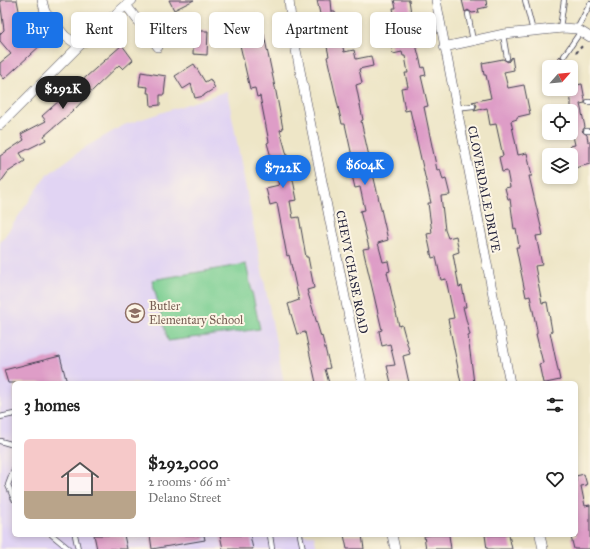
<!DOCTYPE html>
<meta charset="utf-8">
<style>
:root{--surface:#fff;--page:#f6f6f6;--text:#222;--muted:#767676;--line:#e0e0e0;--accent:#1a73e8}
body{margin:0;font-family:"IM FELL Great Primer",serif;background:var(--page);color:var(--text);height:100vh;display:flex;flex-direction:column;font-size:15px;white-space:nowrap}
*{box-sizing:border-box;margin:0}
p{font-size:13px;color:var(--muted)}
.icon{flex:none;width:22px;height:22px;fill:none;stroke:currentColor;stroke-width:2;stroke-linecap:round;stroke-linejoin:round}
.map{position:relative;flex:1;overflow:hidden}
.panel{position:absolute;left:12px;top:381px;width:566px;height:156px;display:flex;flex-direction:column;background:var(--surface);border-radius:6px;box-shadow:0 2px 6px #0003}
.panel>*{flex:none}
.banner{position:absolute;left:12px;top:12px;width:566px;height:36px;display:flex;gap:8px}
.needle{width:26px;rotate:63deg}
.tools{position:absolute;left:542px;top:60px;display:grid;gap:8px}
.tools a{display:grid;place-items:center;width:36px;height:36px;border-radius:6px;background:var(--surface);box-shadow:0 2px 6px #0003;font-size:20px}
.price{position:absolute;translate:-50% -34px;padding:0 9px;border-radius:14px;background:var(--accent);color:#fff;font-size:13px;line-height:26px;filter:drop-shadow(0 1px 2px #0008)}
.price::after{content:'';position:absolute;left:50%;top:24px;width:12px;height:9px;margin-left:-6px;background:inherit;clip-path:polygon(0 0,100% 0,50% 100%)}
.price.active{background:#222;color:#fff}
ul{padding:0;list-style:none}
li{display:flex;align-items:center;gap:12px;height:100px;padding:0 12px}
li+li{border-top:1px solid var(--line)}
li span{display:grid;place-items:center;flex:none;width:112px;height:80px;border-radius:6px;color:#555}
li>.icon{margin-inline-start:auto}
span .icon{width:48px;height:48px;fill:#fffc;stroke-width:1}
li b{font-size:17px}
h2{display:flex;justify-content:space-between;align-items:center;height:48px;padding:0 12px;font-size:17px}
.tag{padding:0 14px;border-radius:6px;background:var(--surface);box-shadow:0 2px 6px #0003;font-size:14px;line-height:36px}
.tag.active{background:var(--accent);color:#fff}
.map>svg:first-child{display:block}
.built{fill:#e1d4f3}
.green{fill:#79ce91;stroke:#4e7866}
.building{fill:#de9dc7}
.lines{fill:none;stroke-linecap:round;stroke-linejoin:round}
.service-casing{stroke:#413f50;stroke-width:6}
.minor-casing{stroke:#413f50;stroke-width:10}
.path{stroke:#413f50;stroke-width:2;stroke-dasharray:3 3;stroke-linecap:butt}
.service{stroke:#fff;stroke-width:4.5}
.minor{stroke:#fff;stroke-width:9}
.labels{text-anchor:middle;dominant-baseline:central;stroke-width:4;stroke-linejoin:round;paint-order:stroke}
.street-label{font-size:12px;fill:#22223b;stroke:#fcf5e5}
.education-label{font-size:12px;fill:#785e54;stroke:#fcf5e5;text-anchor:start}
</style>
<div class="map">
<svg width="590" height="549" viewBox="0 0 590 549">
<rect width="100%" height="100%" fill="#fcf5e5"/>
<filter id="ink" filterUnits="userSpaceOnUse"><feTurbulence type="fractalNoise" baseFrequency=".025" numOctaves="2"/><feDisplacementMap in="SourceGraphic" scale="8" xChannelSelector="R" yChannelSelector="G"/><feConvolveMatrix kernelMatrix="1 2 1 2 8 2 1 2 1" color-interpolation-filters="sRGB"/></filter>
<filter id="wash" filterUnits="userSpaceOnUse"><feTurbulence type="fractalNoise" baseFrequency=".012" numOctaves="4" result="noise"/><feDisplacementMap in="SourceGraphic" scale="16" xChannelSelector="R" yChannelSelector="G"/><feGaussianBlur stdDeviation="0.9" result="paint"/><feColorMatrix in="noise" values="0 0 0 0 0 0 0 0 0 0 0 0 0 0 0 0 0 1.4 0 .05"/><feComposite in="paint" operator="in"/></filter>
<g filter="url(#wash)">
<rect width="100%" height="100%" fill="#eee6c7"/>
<path class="built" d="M227,91L284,383H14V535H314L317,549H0V243L47,175L87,146L124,125Z"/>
<path class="green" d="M246,264L260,329L168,341L152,280Z"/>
<g id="blocks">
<path class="building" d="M0,0H17L21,21L42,44L4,79L0,74V63L11,54L0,41V34L4,30Z
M169,0H194L174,10Z
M317,0H331L332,12H335L344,52L354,50L356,59L371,56L373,66L359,69L362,83L356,85L363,120L361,121L388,240L378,243L383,262L388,261L390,271L387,272L399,326L402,325L410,354L403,356L409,383H391L387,366L395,365L390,344L382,346L379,331L382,330L363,249L369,248L360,211L365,210L360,187L355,188L351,171L355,170L345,124H342L327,57L329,56Z
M394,0H409L411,13H408L412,37H414L422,68L424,67L426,75L421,76L428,106L424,107L437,170L440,169L443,180L446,179L450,195L441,196L445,230L448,238L456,236L459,252L453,254L459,287L462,286L466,307H463L470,335L468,336L474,383H461L448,319L454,318L446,279L441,280L436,257L432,258L427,234L432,233L428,203H431L410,110L405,111L401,88L408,87L405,73H408L405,56H403L402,52L393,54L389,32L397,30L393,8H396Z
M462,0H486L487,7L478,9L479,12L472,13L468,10L465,12Z
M260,16L276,92L283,129L280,130L291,170L297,200L290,201L293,218L299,217L306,257H308L314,288L307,290L321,337L322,336L330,368L325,369L329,383H316L305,332L297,334L288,304L299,300L289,255L287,256L277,203L270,205L266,188L279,185L267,143L269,142L260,96L257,97L255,88L250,89L235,23Z
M194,31H208L207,55L193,54Z
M122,45L133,60L123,69L119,65L95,88L72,112L44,136L46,140L20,153L25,161L8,172L0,183V156L24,140L21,134L46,121L42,116Z
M560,56L562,59H566L576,67H551Z
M512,57L514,70L504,72L508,88L524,85L530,114L517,117V119L511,121L518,155L527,153L532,176H529L543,235L536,236L542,265L535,266L542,303L547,302L552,331L550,332L560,380L546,383H543L539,364L543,363L536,334H537V330L530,296L526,297L516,247H519L516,228L514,229L510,199H508L505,188L510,187L507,171L502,172L499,157L503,156L496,124L490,125L487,108L474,111L477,105L472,102L491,98L486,75H484L482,63L503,59L508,62Z
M194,64L205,82L210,79L215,88L204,95V96L195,98L191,84L183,89L175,76Z
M141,72L166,76L164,95H160V105L151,106L150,93H147L148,87L139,86Z
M582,84L585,100V103L580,104L585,127L582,131L587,135L588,142H590V164L575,168L570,146L575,145L571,127V101L569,89H571V86Z
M60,356L67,383H8L4,370Z
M584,474L587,485L581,486L585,506L590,505V549H574L571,537L576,536V476Z
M94,535H124L127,549H97Z
M150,535H204L205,540L152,549Z
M220,535H250L253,549H223Z
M344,535H362L364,549H347Z
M431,535H449L451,549H426L424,536Z
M485,535H509L512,549H487Z"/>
</g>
</g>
<g filter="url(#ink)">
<use href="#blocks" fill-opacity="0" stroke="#413f50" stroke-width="1"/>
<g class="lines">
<g class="service-casing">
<path id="service" d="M525,0L533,31
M468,14L473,41
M560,28L564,0
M577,29L590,4
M503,34L507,58
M564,56L581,31
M588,102H590
M456,108L473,106
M586,131H590
M0,417L14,414
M0,441L14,445
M14,469L8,485L14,499
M52,535L69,549
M75,535L78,549
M270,535L272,549
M300,535L303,549"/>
</g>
<g class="minor-casing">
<path id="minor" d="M42,0L45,12L65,36L79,46
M289,0L292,30L362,383
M436,0L510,383
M126,5L158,47
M444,47L504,34L563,28L577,29L590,37
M0,125L79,46L132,0
M392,535L395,549
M540,535L543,549"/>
</g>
<path class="path" d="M576,53L584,44"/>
<use href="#service" class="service"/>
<use href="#minor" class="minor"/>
</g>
</g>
<defs>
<g id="school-ring" transform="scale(1)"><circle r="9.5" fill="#fcf5e5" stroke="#8d6e63" stroke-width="1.5"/><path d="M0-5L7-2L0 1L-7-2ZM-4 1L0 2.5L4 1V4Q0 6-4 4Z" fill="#8d6e63"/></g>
</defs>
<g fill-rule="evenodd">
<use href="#school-ring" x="135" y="313"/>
</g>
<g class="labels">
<g class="street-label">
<text transform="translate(484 189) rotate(79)">CLOVERDALE DRIVE</text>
<text transform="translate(352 272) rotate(79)">CHEVY CHASE ROAD</text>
</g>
<g class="education-label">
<text x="149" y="306">Butler<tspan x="149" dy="14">Elementary School</tspan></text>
</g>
</g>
</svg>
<div class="tools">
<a><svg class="needle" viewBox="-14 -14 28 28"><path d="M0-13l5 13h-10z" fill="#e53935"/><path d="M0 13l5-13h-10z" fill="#767676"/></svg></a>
<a><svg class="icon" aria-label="locate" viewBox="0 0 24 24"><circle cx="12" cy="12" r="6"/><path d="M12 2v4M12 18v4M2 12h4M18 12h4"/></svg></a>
<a><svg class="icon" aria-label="layers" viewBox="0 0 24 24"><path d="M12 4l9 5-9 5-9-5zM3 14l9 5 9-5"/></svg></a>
</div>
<b class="price active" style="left:63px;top:110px">$292K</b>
<b class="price" style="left:365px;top:186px">$604K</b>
<b class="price" style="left:283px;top:189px">$722K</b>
<div class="banner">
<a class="tag active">Buy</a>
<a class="tag">Rent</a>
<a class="tag">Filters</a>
<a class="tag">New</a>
<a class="tag">Apartment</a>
<a class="tag">House</a>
</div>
<section class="panel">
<h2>3 homes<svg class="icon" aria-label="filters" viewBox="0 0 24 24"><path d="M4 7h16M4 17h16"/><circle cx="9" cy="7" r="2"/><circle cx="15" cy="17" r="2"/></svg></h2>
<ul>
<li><span style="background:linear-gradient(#f6c9c9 65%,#b9a48a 0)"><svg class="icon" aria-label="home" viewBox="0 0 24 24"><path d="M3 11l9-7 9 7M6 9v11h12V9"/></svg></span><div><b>$292,000</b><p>2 rooms · 66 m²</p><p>Delano Street</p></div><svg class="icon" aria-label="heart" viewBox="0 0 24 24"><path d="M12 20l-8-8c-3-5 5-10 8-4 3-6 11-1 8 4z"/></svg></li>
</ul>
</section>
</div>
